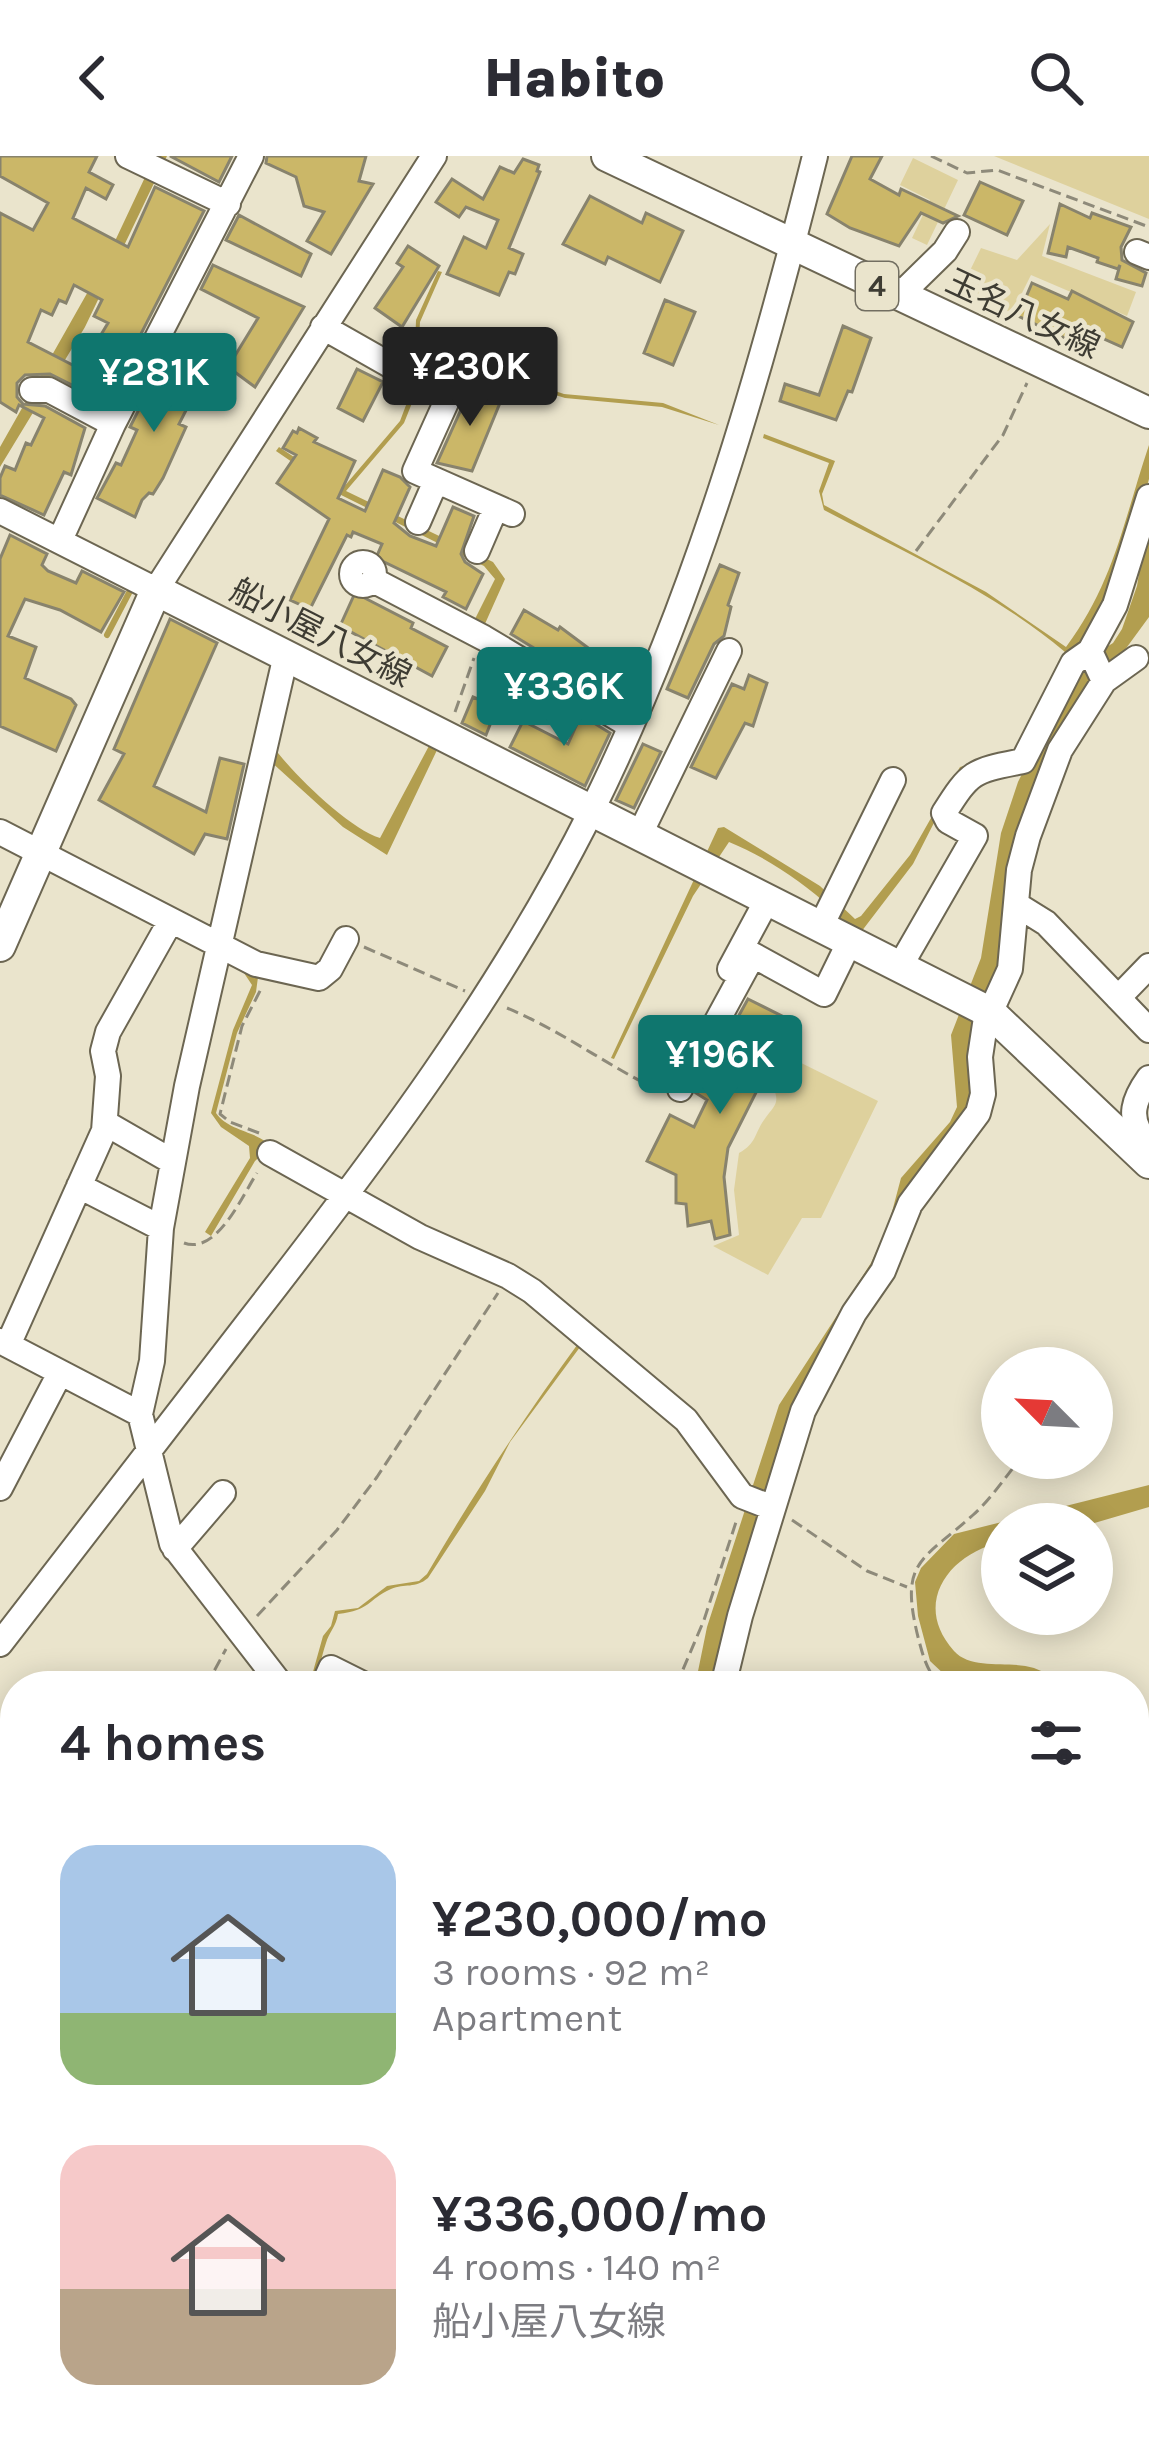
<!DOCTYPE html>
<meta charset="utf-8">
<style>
:root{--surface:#fff;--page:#f2f2f3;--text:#2b2b33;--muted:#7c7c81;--accent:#0f766e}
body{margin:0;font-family:Karla,"Noto Sans JP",sans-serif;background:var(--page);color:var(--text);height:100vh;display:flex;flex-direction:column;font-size:45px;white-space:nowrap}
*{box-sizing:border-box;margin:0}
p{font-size:39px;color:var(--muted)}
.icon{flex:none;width:66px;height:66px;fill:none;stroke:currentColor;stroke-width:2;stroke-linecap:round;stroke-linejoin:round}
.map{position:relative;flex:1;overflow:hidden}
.side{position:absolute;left:0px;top:1515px;width:1149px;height:771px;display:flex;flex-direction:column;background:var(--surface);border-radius:48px 48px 0 0;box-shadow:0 6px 30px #0003}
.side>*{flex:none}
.needle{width:78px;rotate:294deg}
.buttons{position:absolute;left:981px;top:1191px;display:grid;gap:24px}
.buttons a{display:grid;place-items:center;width:132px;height:132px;border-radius:50%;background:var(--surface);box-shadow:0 6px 30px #0003;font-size:60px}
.price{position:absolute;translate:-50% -102px;padding:0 27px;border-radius:12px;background:var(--accent);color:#fff;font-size:39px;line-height:78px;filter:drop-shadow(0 3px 6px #0008)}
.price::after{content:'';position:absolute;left:50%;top:72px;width:36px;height:27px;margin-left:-18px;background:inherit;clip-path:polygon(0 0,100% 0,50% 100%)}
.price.current{background:#222;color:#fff}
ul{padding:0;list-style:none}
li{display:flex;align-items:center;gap:36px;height:300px;padding:0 60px}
li span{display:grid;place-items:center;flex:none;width:336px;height:240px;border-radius:36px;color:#555}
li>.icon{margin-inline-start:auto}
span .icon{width:144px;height:144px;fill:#fffc;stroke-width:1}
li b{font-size:51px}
h2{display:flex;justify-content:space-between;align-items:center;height:144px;padding:0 60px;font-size:51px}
header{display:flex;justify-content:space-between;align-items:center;height:156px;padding:0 60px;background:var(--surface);font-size:54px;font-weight:800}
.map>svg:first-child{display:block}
.green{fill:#ded19d}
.water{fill:#b29e4f}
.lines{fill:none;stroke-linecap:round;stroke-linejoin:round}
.stream{stroke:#b29e4f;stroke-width:6}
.building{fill:#cbb768;stroke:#88836d;stroke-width:3;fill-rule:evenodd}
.minor-casing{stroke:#6c6652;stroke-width:28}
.major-casing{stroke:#6c6652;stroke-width:34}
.path{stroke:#8e8a7a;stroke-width:3;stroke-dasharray:12 6;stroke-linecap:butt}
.minor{stroke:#fff;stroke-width:24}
.major{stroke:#fff;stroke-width:30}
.labels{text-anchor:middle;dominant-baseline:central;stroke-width:9;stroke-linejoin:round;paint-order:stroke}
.shield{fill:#eae4cc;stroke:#726e61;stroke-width:3}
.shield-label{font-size:30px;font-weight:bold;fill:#3e3c33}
.street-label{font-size:33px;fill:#3e3c33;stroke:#eae4cc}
</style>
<header><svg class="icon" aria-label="back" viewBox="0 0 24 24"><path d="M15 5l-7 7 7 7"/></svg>Habito<svg class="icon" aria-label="search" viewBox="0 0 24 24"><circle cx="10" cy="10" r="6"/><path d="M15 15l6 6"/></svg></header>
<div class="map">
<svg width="1149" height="2284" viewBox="0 0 1149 2284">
<rect width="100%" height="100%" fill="#eae4cc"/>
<path class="green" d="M991,0H1149V63L994,0Z
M913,2L958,24L927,89L912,82L930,44L900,29Z
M1050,68L1042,100L1136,136L1127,160L1031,119L1012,157L960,135L981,92L1017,104Z
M783,898L878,945L821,1062H802L768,1119L713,1090L739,1079L734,1034L739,997C757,987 754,978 764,964C776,947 781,948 771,926Z"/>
<path class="water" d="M155,0H167L85,171L0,311V291L107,102Z
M438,115L442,116L420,166L419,182L495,215L564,238L663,247L719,269L662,251L565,242L494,220L419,187V222H414L416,164Z
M411,236L416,237L404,267L346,335L493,406L505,423L484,470L474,465L495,423L484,410L337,337L276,295L279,291L342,333L400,265Z
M764,278L835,305L822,338L824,349L986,436L1066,491C1114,427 1124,363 1149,289V323L1117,429L1021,597L940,655L913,708L858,780C844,773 841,762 831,752C803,726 764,700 729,686L693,740L614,903L611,902L718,672L724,671L820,730L855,763L861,760L910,699L960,611L1015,596L1065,496C994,436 906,397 824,354L819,335L829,307L763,282Z
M1149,356V461L1056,588L978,936L852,1151L717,1530H695L707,1471L779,1249L871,1107L889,1067L901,1022L950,966L957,951L951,879L981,802L1001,677L1018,626L1075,511L1113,487L1122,473L1137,430Z
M430,588L438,592L387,699L343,671L269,604L272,589C290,615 349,673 380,682Z
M225,806L254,812L258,821L256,836L237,877L216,957C228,974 250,974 266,986L267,994L255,1005L211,1080L205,1076L250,1002L249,990L221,971L211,957L233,874L252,829L244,817Z
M580,1185L583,1187L510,1286L485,1335L428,1422C415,1433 405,1427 391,1433C367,1444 371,1454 338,1458C336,1471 329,1476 326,1487C321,1502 319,1516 313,1530H309L323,1480L331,1470L335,1455L358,1452L387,1430L419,1425L427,1418C474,1337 525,1260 580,1185Z
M1149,1329V1351L1091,1368H1002V1386C950,1397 911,1447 954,1495C972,1515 1009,1504 1034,1512C1045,1516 1057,1523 1067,1530H969L947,1521L930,1505L918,1460L915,1426L921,1412L954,1378Z"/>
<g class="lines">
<path class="stream" d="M107,479L130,435
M1134,2041L1143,2028
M108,2271L131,2284
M20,2284L68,2271
M135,2284L142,2271
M846,2284L854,2274"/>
</g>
<path class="building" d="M0,0H97L89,16L113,29L106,43L86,32L73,62L128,91L155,31L204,55L106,246L50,218L25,219L17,227V241L23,248L45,250L85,272L71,319L64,316L44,359L0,339V322L5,310L15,314L26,287L31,289L44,262L19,249L16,256L0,246V57L33,74L48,47L0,20ZM74,129L102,144L94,160L108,167L99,182L108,186V194L96,221L28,186L41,154L52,159L59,144L66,147Z
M170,0H232L219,26Z
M267,0H366L359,25L373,28L331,98L307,85L324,56L304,50L296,21L266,7Z
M852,0H882L870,23L899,39L901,33L958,60L943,67L921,57L899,90L850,72L827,58Z
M523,3L539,9L537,15L540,16L509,92L523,98L515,118L509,116L499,139L447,118L464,81L486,92L498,64L466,51L459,61L436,46L452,23L483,43L500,11L514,17Z
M980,26L1023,45L1007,79L964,59Z
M590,40L642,67L646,57L683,75L660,126L608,101L605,108L563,88Z
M1060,48L1090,62L1092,57L1131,71L1121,91L1122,104L1146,117L1142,130L1116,123L1120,109L1118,113L1097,106L1098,102L1068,91L1066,101L1048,97Z
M239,59L311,98L301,120L226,84Z
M408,90L439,110L402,171L375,152L403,111L397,107Z
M213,109L304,151L255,231L228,211L258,162L201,133Z
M1032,127L1068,143L1072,135L1133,166L1122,191L1086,175L1080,189L1018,160Z
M665,144L695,156L673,209L644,197Z
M843,170L871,182L852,236L848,235L836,264L780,245L785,228L819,239Z
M169,194L206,215L179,268L186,271L163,322L153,338L149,337L142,344L135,361L97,342L116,307L121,309L137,274L130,271Z
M357,213L383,226L363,265L338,252Z
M465,226L502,242L472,315L437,307L463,249Z
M299,272L317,282L314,286L355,305L338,342L365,355L383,314L400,321L410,331L394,367L410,380L436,390L453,351L474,360L461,398L465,406L483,418L466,453L443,441L446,436L376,402L382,388L353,376L351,381L347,379L310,453L290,444L329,363L277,327L296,299L283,292L293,275L297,277Z
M10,379L47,398L42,409L48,415L76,427L82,415L124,436L101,476L60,454L25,443L8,480L36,491L25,522L71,543L76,549L56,595L0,570V403Z
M720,409L739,417L728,449L731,451L724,480L714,488L688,542L667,533Z
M355,437L413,467L411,472L447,491L432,520L340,470Z
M524,454L558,474L560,471L607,506L596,530L511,478Z
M170,463L217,487L154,630L206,656L220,602L244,608L227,683L205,678L194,698L99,644L124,598L114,593Z
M749,519L767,527L753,570L745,567L716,622L691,611L732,528L744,533Z
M473,541L497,551L486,579L462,567Z
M581,559L610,577L585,630L510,591L523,565L568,588Z
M643,588L661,596L634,652L616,644Z
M748,843L792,865L728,992L724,1021L730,1079L715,1083L711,1065L688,1070L686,1048L676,1047V1019L647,1005L670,959L694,971L707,944L696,937Z"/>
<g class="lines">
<g class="minor-casing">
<path id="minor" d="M128,0L228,48
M1137,96L1149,101
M899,140L945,95L957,76
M323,171L448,242L415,315L512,358
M32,234H49L113,268
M0,355L156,434L434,0
M418,366L436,325
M60,384L113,268L251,0
M477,395L496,351
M352 418a11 11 0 1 1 22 0a11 11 0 1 1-22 0Z
M373,424L484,482L629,569
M1104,525L1136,502
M0,676L256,808L319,822L330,813L346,783
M640,678L729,495
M1017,749L1046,767L1149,874
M820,772L893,624
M899,812L975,680L948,665L944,657C971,614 973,615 1023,605L1073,507L1090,495
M730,813L766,746
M1118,842L1149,810
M680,933L753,799L824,838L849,787
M104,975L108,920L103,895L108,876L170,766
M1144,983C1127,961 1134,943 1149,922
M270,997L420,1081L508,1120L532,1135L686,1264L742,1340L773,1352
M79,1030L161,1072
M0,1185L140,1258
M8,1189L107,968L173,1006
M0,1332L59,1219
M175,1393L223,1337
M0,1488C83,1380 166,1272 250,1164C376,1002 501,837 593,652C695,444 759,224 815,0
M282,1530L172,1388L140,1258L152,1205L161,1072L187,930L286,499
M323,1530L331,1512L367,1530
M723,1530L740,1460L803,1255L854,1157L883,1115L910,1048L978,957L983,938L980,901L985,868L1010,813L1019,714L1028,680L1060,594L1104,525L1090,495L1115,449L1149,341
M1134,1668L1149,1653
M1134,1865L1149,1875
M1134,2023L1149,2003
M1134,2069L1149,2076
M325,2271L337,2284
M628,2271L650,2284
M678,2284V2271
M983,2284L989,2271"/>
</g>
<g class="major-casing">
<path id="major" d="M607,0L1149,257
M0,790L156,434L991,857L1149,1007"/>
</g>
<path class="path" d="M931,0L967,17L997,14L1149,71
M916,395L1003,279L1027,227
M455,556L474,502
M364,791L465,835
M507,852C560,874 605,908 656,933
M259,977L230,966L220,958L242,870L261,833
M184,1087C217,1099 242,1040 257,1017
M792,1364L867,1415L907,1431
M257,1460L337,1374L377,1321L498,1137
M206,1530L226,1493
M676,1530L704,1464L737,1363
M941,1530C927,1516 923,1500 918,1481C899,1404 922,1405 973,1359C991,1343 1006,1320 1021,1302
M0,1913L15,1885
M0,1987L15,1999
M0,2147L15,2140
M0,2184L15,2175"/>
<use href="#minor" class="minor"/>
<use href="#major" class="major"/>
</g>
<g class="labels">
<rect class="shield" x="856" y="106" width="42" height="48" rx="9"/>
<g class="shield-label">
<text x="877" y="130">4</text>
</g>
<g class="street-label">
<text transform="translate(1023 158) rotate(25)">玉名八女線</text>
<text transform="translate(321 477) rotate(27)">船小屋八女線</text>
</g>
</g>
</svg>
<div class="buttons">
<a><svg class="needle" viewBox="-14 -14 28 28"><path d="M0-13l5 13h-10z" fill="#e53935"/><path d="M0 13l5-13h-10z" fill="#7c7c81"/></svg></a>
<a><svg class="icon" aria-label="layers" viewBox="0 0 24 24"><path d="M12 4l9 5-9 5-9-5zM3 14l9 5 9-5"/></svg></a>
</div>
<b class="price current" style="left:470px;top:273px">¥230K</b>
<b class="price" style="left:154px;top:279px">¥281K</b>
<b class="price" style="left:564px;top:593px">¥336K</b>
<b class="price" style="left:720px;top:961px">¥196K</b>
<section class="side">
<h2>4 homes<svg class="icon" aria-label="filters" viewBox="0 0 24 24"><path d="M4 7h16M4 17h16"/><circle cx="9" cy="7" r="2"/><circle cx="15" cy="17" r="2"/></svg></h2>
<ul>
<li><span style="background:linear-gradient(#a9c7e8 70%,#8fb573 0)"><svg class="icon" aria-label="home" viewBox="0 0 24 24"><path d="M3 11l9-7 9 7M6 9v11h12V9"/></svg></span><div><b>¥230,000/mo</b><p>3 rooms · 92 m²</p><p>Apartment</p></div></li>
<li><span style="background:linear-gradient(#f6c9c9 60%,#b9a48a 0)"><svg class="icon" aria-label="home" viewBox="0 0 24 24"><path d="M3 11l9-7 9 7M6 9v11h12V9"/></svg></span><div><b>¥336,000/mo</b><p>4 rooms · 140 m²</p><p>船小屋八女線</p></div></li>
</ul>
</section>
</div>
